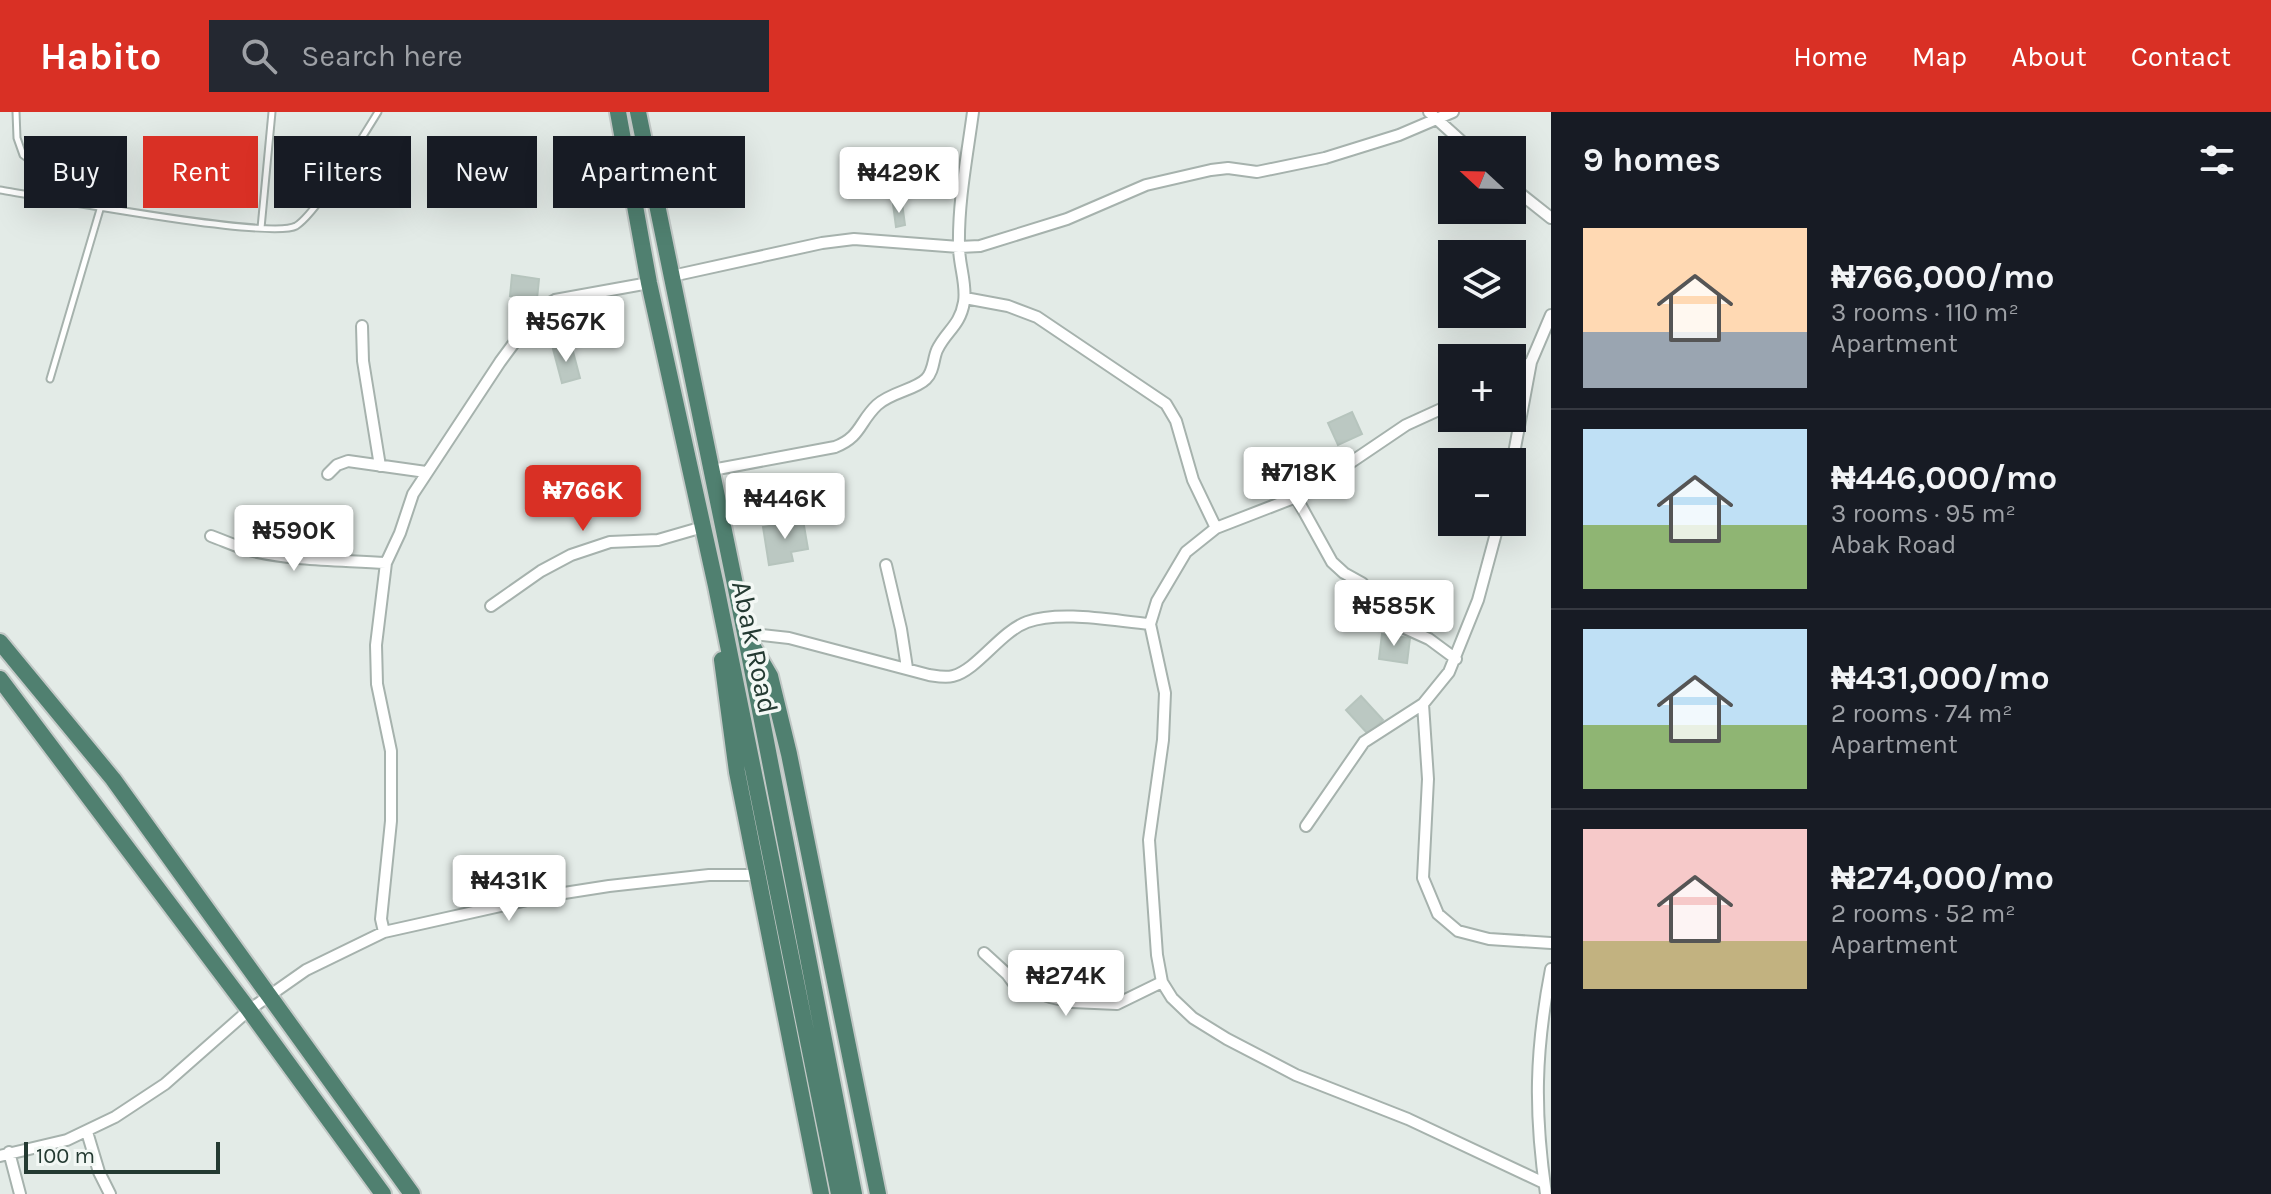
<!DOCTYPE html>
<meta charset="utf-8">
<style>
:root{--surface:#171b24;--page:#242831;--text:#f1f3f6;--muted:#9ea1a6;--line:#363941;--accent:#d93025}
body{margin:0;font-family:Karla,sans-serif;background:var(--page);color:var(--text);height:100vh;display:flex;flex-direction:column;font-size:30px;white-space:nowrap}
*{box-sizing:border-box;margin:0}
p{font-size:26px;color:var(--muted)}
.icon{flex:none;width:44px;height:44px;fill:none;stroke:currentColor;stroke-width:2;stroke-linecap:round;stroke-linejoin:round}
.map{position:relative;flex:1;overflow:hidden}
.sheet{display:flex;flex-direction:column;background:var(--surface);width:720px}
.sheet>*{flex:none}
.banner{position:absolute;left:24px;top:24px;width:760px;height:72px;display:flex;gap:16px}
.needle{width:52px;rotate:292deg}
.tools{position:absolute;left:1438px;top:24px;display:grid;gap:16px}
.tools a{display:grid;place-items:center;width:88px;height:88px;border-radius:0px;background:var(--surface);box-shadow:0 8px 32px #0002;font-size:40px}
.scale{position:absolute;left:24px;bottom:20px;width:196px;box-sizing:border-box;padding-left:8px;border:4px solid #243a32;border-top:0;font-size:22px;line-height:28px;white-space:nowrap;color:#243a32;-webkit-text-stroke:6px #f3f8f5;paint-order:stroke}
.price{position:absolute;translate:-50% -68px;padding:0 18px;border-radius:8px;background:#fff;color:#222;font-size:26px;line-height:52px;filter:drop-shadow(0 2px 4px #0008)}
.price::after{content:'';position:absolute;left:50%;top:48px;width:24px;height:18px;margin-left:-12px;background:inherit;clip-path:polygon(0 0,100% 0,50% 100%)}
.price.current{background:var(--accent);color:#fff}
ul{padding:0;list-style:none}
li{display:flex;align-items:center;gap:24px;height:200px;padding:0 32px}
li+li{border-top:2px solid var(--line)}
li span{display:grid;place-items:center;flex:none;width:224px;height:160px;border-radius:0px;color:#555}
li>.icon{margin-inline-start:auto}
span .icon{width:96px;height:96px;fill:#fffc;stroke-width:1}
li b{font-size:34px}
h2{display:flex;justify-content:space-between;align-items:center;height:96px;padding:0 32px;font-size:34px}
.chip{padding:0 28px;border-radius:0px;background:var(--surface);box-shadow:0 8px 32px #0002;font-size:28px;line-height:72px}
.chip.current{background:var(--accent);color:#fff}
header{display:flex;align-items:center;gap:48px;box-sizing:border-box;height:112px;padding:0 40px;background:var(--accent);color:#fff}
header strong{font-size:38px}
nav{display:flex;gap:44px;margin-inline-start:auto;font-size:28px}
.search{width:560px;height:72px;background:var(--page);display:flex;align-items:center;gap:20px;box-sizing:border-box;padding:0 28px;border-radius:0px;color:var(--muted);font-size:30px}
main{display:flex;flex:1;min-height:0}
.map>svg:first-child{display:block}
.building{fill:#bbc8c2;stroke:#b6c4bd;stroke-width:2}
.lines{fill:none;stroke-linecap:round;stroke-linejoin:round}
.service-casing{stroke:#a6b2ad;stroke-width:9}
.minor-casing{stroke:#a6b2ad;stroke-width:14}
.trunk-casing{stroke:#c2c8c6;stroke-width:20}
.service{stroke:#fff;stroke-width:5}
.minor{stroke:#fff;stroke-width:10}
.trunk{stroke:#508070;stroke-width:16}
.labels{text-anchor:middle;dominant-baseline:central;stroke-width:7;stroke-linejoin:round;paint-order:stroke}
.street-label{font-size:28px;fill:#243a32;stroke:#f3f8f5}
</style>
<header>
<strong>Habito</strong>
<div class="search"><svg class="icon" aria-label="search" viewBox="0 0 24 24"><circle cx="10" cy="10" r="6"/><path d="M15 15l6 6"/></svg>Search here</div>
<nav><a>Home</a><a>Map</a><a>About</a><a>Contact</a></nav>
</header>
<main>
<div class="map">
<svg width="1551" height="1082" viewBox="0 0 1551 1082">
<rect width="100%" height="100%" fill="#e3ebe7"/>
<path class="building" d="M902,91L905,113L896,115L893,92Z
M512,163L539,167L537,187L510,184Z
M571,232L580,266L562,271L553,237Z
M1352,300L1362,322L1338,333L1328,311Z
M803,408L808,437L791,440L793,449L769,453L763,415Z
M1382,522L1410,526L1407,551L1379,547Z
M1361,584L1383,608L1368,622L1346,598Z"/>
<g class="lines">
<g class="service-casing">
<path id="service" d="M16,0L17,26L23,43L87,91
M0,78C43,85 271,128 296,114C317,101 363,24 378,0
M261,116L272,0
M50,267L101,94"/>
</g>
<g class="minor-casing">
<path id="minor" d="M1429,0L1471,38
M1512,75L1551,106
M672,164L822,131L854,127L959,135L980,134L1067,107L1146,73L1211,58L1228,56L1257,60L1325,46L1399,23L1453,0
M965,186L1008,194L1037,205L1166,292L1176,309L1193,368L1216,416
M362,214L363,249L380,354
M1512,264L1531,250L1551,203
M1452,292L1406,313L1304,382L1216,416L1186,440L1157,489L1150,512L1165,581L1163,628L1149,728L1157,843L1162,870L1172,886L1193,906L1227,927L1296,963L1408,1007L1544,1071
M1512,352L1531,250
M712,358L835,335C861,325 859,310 877,293C891,280 915,278 926,267C934,259 933,247 937,238C946,219 960,214 964,190C967,173 959,153 959,135C958,90 967,45 973,0
M328,362L337,353L348,349L426,360
M1296,385L1332,450L1344,461L1362,471L1372,483L1387,508L1429,527L1456,547
M211,424C225,429 239,436 253,439C296,449 341,448 386,451
M886,453L901,517L907,556
M491,494L541,459L571,443L610,430L658,428L703,415
M745,521L789,526L929,563C936,564 945,566 953,564C977,558 1000,520 1027,510C1061,498 1114,509 1150,512
M1423,592L1428,667L1423,766L1438,802L1458,819L1489,827L1551,831
M1306,714L1364,630L1423,592L1449,560L1478,488L1499,410
M384,820L381,807L391,709V639L377,572L376,533L386,451L400,421L413,382L500,250L539,197L555,188L649,171
M984,841L1007,862L1015,873L1050,885L1072,890L1117,892L1162,870
M87,1020L99,1060L110,1082
M9,1040L20,1082
M0,1044L67,1028L115,1005L165,972L249,898L306,858L384,820L545,784L609,774L709,763H756
M1546,1082C1534,1000 1535,939 1551,857"/>
</g>
<g class="trunk-casing">
<path id="trunk" d="M618,0L649,171L716,474L839,1082
M638,0L745,521L854,1082
M0,530L113,667L412,1082
M753,535L770,564L789,642L878,1082
M722,548L737,660L821,1082
M0,567L249,898L383,1082"/>
</g>
<use href="#service" class="service"/>
<use href="#minor" class="minor"/>
<use href="#trunk" class="trunk"/>
</g>
<g class="labels">
<g class="street-label">
<text transform="translate(755 535) rotate(78)">Abak Road</text>
</g>
</g>
</svg>
<div class="tools">
<a><svg class="needle" viewBox="-14 -14 28 28"><path d="M0-13l5 13h-10z" fill="#e53935"/><path d="M0 13l5-13h-10z" fill="#9ea1a6"/></svg></a>
<a><svg class="icon" aria-label="layers" viewBox="0 0 24 24"><path d="M12 4l9 5-9 5-9-5zM3 14l9 5 9-5"/></svg></a>
<a>+</a>
<a>−</a>
</div>
<div class="scale">100 m</div>
<b class="price" style="left:899px;top:103px">₦429K</b>
<b class="price" style="left:566px;top:252px">₦567K</b>
<b class="price" style="left:1299px;top:403px">₦718K</b>
<b class="price current" style="left:583px;top:421px">₦766K</b>
<b class="price" style="left:785px;top:429px">₦446K</b>
<b class="price" style="left:294px;top:461px">₦590K</b>
<b class="price" style="left:1394px;top:536px">₦585K</b>
<b class="price" style="left:509px;top:811px">₦431K</b>
<b class="price" style="left:1066px;top:906px">₦274K</b>
<div class="banner">
<a class="chip">Buy</a>
<a class="chip current">Rent</a>
<a class="chip">Filters</a>
<a class="chip">New</a>
<a class="chip">Apartment</a>
</div>
</div>
<section class="sheet">
<h2>9 homes<svg class="icon" aria-label="filters" viewBox="0 0 24 24"><path d="M4 7h16M4 17h16"/><circle cx="9" cy="7" r="2"/><circle cx="15" cy="17" r="2"/></svg></h2>
<ul>
<li><span style="background:linear-gradient(#ffd9b3 65%,#9aa5b1 0)"><svg class="icon" aria-label="home" viewBox="0 0 24 24"><path d="M3 11l9-7 9 7M6 9v11h12V9"/></svg></span><div><b>₦766,000/mo</b><p>3 rooms · 110 m²</p><p>Apartment</p></div></li>
<li><span style="background:linear-gradient(#bfe0f5 60%,#8fb573 0)"><svg class="icon" aria-label="home" viewBox="0 0 24 24"><path d="M3 11l9-7 9 7M6 9v11h12V9"/></svg></span><div><b>₦446,000/mo</b><p>3 rooms · 95 m²</p><p>Abak Road</p></div></li>
<li><span style="background:linear-gradient(#bfe0f5 60%,#8fb573 0)"><svg class="icon" aria-label="home" viewBox="0 0 24 24"><path d="M3 11l9-7 9 7M6 9v11h12V9"/></svg></span><div><b>₦431,000/mo</b><p>2 rooms · 74 m²</p><p>Apartment</p></div></li>
<li><span style="background:linear-gradient(#f6c9c9 70%,#c2b280 0)"><svg class="icon" aria-label="home" viewBox="0 0 24 24"><path d="M3 11l9-7 9 7M6 9v11h12V9"/></svg></span><div><b>₦274,000/mo</b><p>2 rooms · 52 m²</p><p>Apartment</p></div></li>
</ul>
</section>
</main>
